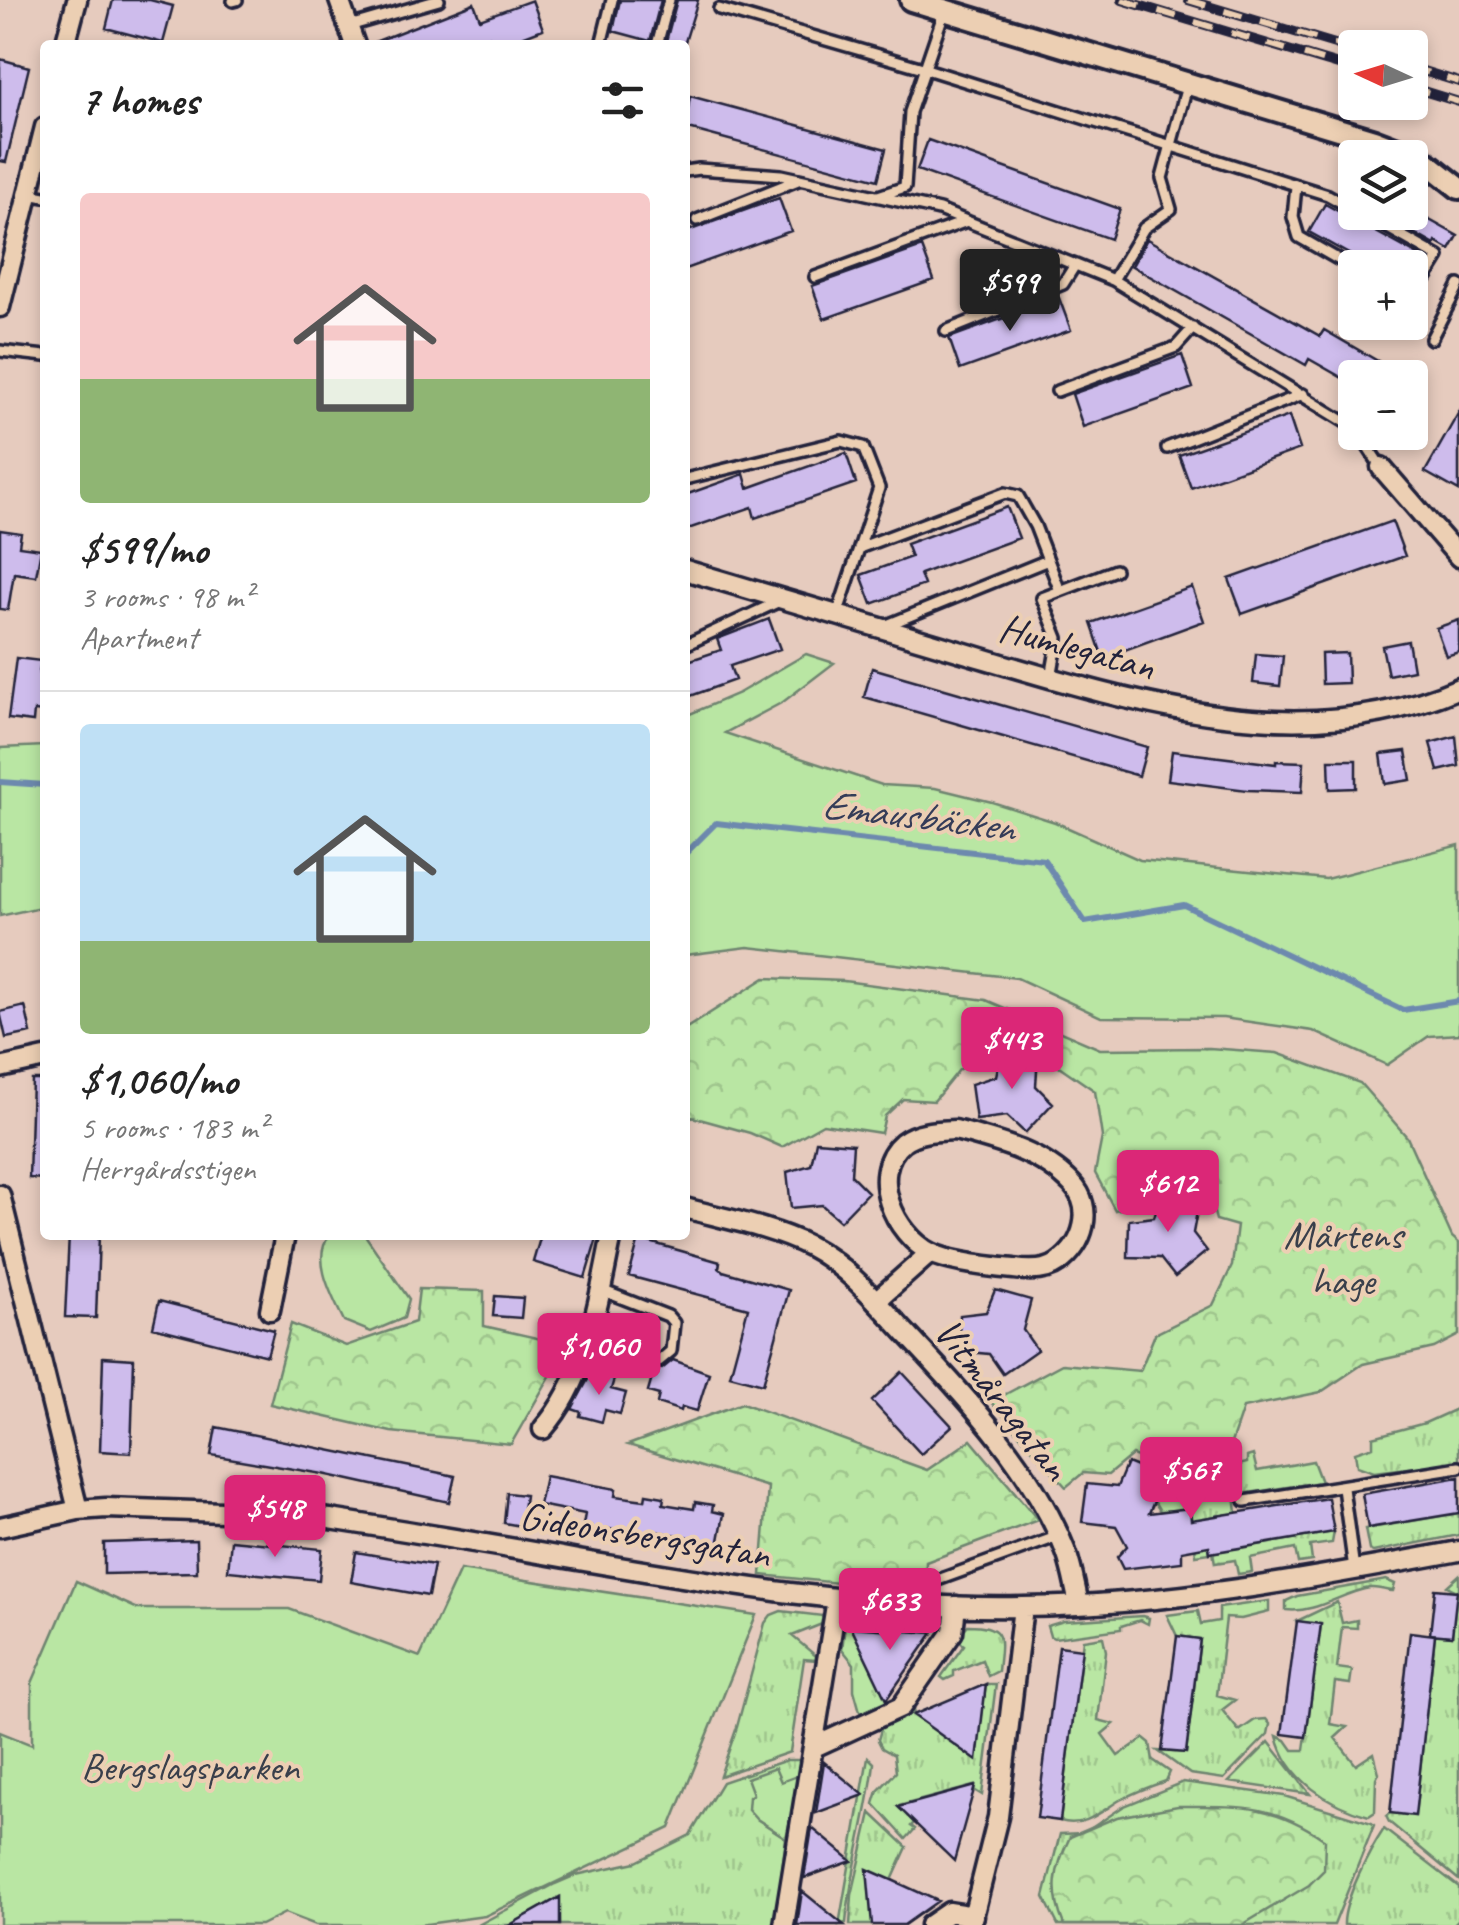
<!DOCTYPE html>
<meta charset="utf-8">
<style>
:root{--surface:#fff;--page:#f6f6f6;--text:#222;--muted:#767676;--line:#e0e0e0;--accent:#db2777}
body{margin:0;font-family:Caveat,sans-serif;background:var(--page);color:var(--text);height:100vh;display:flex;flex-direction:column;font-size:38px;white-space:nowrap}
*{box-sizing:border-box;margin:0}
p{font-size:32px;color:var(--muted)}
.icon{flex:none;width:55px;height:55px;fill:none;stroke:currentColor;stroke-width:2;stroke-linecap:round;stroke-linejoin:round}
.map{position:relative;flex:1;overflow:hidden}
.drawer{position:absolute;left:40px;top:40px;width:650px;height:1200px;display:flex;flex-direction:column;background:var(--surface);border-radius:10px;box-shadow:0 5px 15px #0003}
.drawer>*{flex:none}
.needle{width:65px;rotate:274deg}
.tools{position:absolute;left:1338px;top:30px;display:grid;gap:20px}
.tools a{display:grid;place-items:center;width:90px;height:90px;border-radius:10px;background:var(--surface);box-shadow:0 5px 15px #0003;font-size:50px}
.price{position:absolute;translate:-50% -85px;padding:0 22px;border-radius:10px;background:var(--accent);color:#fff;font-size:32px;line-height:65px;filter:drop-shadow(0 2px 5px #0008)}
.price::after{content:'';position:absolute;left:50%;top:60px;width:30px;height:22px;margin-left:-15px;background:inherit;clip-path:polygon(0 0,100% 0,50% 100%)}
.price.on{background:#222;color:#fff}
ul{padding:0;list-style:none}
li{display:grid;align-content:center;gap:20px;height:530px;padding:0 40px}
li+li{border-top:2px solid var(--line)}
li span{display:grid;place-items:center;height:310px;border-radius:10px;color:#555}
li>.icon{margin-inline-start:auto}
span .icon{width:180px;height:180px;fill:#fffc;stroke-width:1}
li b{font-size:42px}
h2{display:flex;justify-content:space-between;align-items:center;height:120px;padding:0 40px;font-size:42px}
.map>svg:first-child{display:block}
.grass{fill:url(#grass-tufts);stroke:#6e846f;stroke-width:2.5}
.forest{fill:url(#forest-crowns);stroke:#6e846f;stroke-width:2.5}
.park{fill:#b9e6a3;stroke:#6e846f;stroke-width:2.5}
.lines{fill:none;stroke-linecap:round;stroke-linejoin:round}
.stream{stroke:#6d89ae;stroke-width:6}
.building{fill:#cebcec;stroke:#22223b;stroke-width:2.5}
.service-casing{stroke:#22223b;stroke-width:16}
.minor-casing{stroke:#22223b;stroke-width:25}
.tertiary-casing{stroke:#22223b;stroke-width:28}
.service{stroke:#eccfb3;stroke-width:9}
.minor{stroke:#eccfb3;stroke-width:18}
.tertiary{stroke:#eccfb3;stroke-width:20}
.rail-casing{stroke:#22223b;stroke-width:10}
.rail{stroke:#eccfb3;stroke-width:6;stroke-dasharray:19;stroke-linecap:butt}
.labels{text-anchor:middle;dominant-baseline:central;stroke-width:8;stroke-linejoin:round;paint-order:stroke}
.street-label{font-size:40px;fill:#22223b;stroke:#eccfb3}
.park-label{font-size:40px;fill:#393f4b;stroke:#eccfb3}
.water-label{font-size:42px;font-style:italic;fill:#353c58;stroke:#eccfb3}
</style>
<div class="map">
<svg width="1459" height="1925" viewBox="0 0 1459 1925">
<defs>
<pattern id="grass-tufts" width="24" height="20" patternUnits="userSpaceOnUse" patternTransform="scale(2.5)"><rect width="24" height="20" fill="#b9e6a3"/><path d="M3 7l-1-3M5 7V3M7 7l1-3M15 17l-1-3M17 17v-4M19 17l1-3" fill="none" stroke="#9fc58d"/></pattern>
<pattern id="forest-crowns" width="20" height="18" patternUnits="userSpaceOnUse" patternTransform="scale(2.5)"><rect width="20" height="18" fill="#b9e6a3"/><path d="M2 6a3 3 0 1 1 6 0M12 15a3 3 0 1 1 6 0" fill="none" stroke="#9fc58d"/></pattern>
</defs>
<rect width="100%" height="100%" fill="#e6cbbe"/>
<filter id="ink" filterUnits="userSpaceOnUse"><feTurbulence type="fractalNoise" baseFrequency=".01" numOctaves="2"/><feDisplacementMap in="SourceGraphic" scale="20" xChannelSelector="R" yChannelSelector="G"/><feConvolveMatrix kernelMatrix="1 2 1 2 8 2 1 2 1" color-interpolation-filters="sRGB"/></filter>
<g filter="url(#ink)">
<path class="grass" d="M1459,1403V1462L1374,1472L1357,1466L1355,1452L1373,1446V1437L1425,1423L1456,1409Z
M1223,1447L1229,1467L1247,1463V1457L1253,1455L1257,1471L1313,1461L1321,1482L1235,1495L1237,1513L1205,1518L1210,1553L1196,1555L1190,1509L1160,1511L1154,1501L1164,1478L1184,1483L1186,1465Z
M1459,1513V1535L1373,1552L1369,1550L1365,1529Z
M1334,1532L1332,1543L1310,1546L1312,1561L1298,1563L1295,1549L1250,1558L1252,1572L1238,1574L1235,1560L1215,1563L1213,1552Z
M1459,1575V1880L1389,1822L1386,1816L1390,1813L1415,1815L1435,1634L1452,1636L1457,1591L1447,1586Z
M1386,1580L1395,1584L1393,1591C1385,1591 1380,1587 1370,1588C1342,1592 1316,1614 1286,1610V1601L1297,1596Z
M1269,1601V1612L1241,1619L1226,1618L1217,1695L1235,1700L1222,1710L1239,1731L1255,1720L1266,1719L1270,1724L1268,1734L1224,1779L1190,1774L1158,1751L1186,1753L1200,1639L1177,1636L1167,1615L1198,1611L1201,1624L1219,1621V1608Z
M1337,1602L1342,1623L1357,1620V1628L1342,1627L1337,1668L1352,1670L1350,1684L1335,1682L1330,1724L1347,1727L1335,1738L1356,1765L1374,1753L1379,1773L1376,1779L1375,1812L1369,1816C1330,1806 1287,1779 1277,1736L1286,1740L1293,1750H1304L1321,1625L1297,1621Z
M781,1611L823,1616L822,1624L792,1636L816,1656V1660L804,1659L790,1752L720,1776L737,1727L765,1623L771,1615Z
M1142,1616L1149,1618L1148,1624L1140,1620L1121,1626V1629L1054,1638L1050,1636L1047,1626L1064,1621Z
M852,1617L851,1627L887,1700L884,1706L861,1715L854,1690V1664L842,1649L846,1618Z
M968,1625C1007,1625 1001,1639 998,1671L988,1676L982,1660L954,1671V1676L945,1680L941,1677L964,1645L956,1639Z
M1103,1637L1106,1651L1098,1720L1114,1724L1102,1734L1118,1756L1144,1738L1150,1743L1153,1760L1170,1772L1166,1781C1151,1786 1135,1792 1120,1800C1100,1812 1085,1828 1060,1821L1083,1640Z
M986,1684H996L982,1795L974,1790V1786L899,1806L914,1823L911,1826L915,1829L906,1839L874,1804L878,1791L896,1772L894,1755L882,1748L878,1740L883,1722L913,1710L914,1715L976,1760Z
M1269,1742L1310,1794L1229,1782Z
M868,1757L874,1763C868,1817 851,1869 846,1923L839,1925Z
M787,1760H802L800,1775L754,1795L757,1819L786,1838L775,1925H560L559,1897L510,1925H478L555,1884L576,1875L636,1862L690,1835L722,1782Z
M1183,1782L1284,1796L1372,1823L1374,1825L1334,1925H1058L1044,1897L1060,1834L1084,1833L1124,1806Z
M871,1813L907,1847L872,1925H850L852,1895Z
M1384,1829L1459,1887V1919L1453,1925H1344C1343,1901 1370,1850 1384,1829Z"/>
<path class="forest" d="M765,978L844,981L986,1000L1100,1049L1209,1048L1277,1053L1360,1083L1407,1137L1452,1237L1459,1243V1335L1434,1348L1363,1364L1321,1392L1243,1408L1231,1443L1175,1470L1132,1455L1108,1475L1083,1473L1066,1487L991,1402L1062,1364L1140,1371L1155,1334L1213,1305L1232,1266L1237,1226L1216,1220L1208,1190L1155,1176L1143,1204L1115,1210L1095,1173L1102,1137L1095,1091L1056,1064L1035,1044L1003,1038L959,1070L934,1101L903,1099L885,1116L881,1133L823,1124L782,1147L750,1133L685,1115V1029Z
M419,1289L484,1291V1326L568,1345L511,1444L391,1432L270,1404L291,1324L346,1346L415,1322Z
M742,1403L927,1470L971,1440L1038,1520L926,1562L925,1592L761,1575L768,1487L628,1445Z
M1178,1806C1238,1806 1273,1803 1325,1840L1324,1870L1309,1885L1242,1925H1064C1050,1892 1054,1869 1070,1837L1117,1817Z"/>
<path class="park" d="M806,654L834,663L783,702L725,733L882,785L935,788L992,802L1055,822L1140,860L1326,879L1459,845V1034L1429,1036L1387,1065L1313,1031L1223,1018L1101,1017L1017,978L748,947L685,955V716L739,693Z
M45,746V906L0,916V748Z
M330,1235H365L409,1299L404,1318L371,1332L344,1321C333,1298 310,1258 330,1235Z
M460,1570L756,1615L670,1828L485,1916L419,1925H316L285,1913L261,1925H0V1732L32,1745V1683L76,1581L138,1609H289L420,1657Z
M775,1768L781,1782L800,1775L786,1838L757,1819L748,1809L749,1797L753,1794L747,1778Z"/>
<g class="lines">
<path class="stream" d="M0,782L45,785
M685,854L716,823L1044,860L1085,922L1184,905L1403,1010L1459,1001"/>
</g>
<path class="building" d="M113,0H150L173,6L163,43L106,28Z
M532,0L543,29L501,45H492L489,37L467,45H367L474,3L480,19Z
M620,0H661L650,41L613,31Z
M677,0H698L684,45H665Z
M0,59L29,67L6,162L0,161Z
M690,96L886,149L878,180L685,128Z
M928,140L1120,209L1110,239L917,170Z
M779,198L791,231L685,269V232Z
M1325,204L1427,260L1410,289V268H1374L1309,232Z
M1377,212H1415L1458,236L1450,250L1436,242L1435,245Z
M1147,239L1320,336L1324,330L1407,378H1355V385L1309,359L1306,365L1132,266Z
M922,247L934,280L824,319L812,286Z
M1059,298L1071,330L960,370L949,338Z
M1182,355L1193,388L1083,427L1072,394Z
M1459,412V491L1425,472Z
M1289,416L1300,449L1191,488L1179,455Z
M846,453L856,483L755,518L752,507L685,530V495L744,474L748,488Z
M1007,507L1019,538L920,574L924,585L872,604L861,575L911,557L906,544Z
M1392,521L1405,556L1242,614L1229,579Z
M0,530L21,533L19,546L41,549L36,576L14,573L8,610L0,609Z
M1192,587L1204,621L1103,658L1091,623Z
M769,619L780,649L730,666L735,680L685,698V662L721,650L717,639Z
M1459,620V652L1446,656L1436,628Z
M1408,641L1413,670L1388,675L1382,646Z
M1347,653L1348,683L1322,684L1321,654Z
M1256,654L1283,656L1280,686L1253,683Z
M16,658L41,661L39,673H45V712L34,711L33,722L8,719Z
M872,668L1147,747L1139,776L864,697Z
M1456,736L1459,766L1438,771L1430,743Z
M1172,751L1276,764V761L1304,762L1302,792L1247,790L1168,780Z
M1406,751L1411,780L1385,784L1381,754Z
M1329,760H1356V788L1330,789Z
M25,1006L31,1033L6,1038L0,1012Z
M1001,1053L1038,1055L1036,1086L1053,1103L1025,1133L1007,1116L976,1120L971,1084L996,1076Z
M32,1080H45V1179L29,1178Z
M816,1141L853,1144L851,1175L868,1192L840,1221L822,1205L791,1208L787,1172L811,1165Z
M1162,1194L1199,1201L1193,1233L1207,1251L1175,1277L1160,1258L1128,1257L1129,1220L1154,1217Z
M69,1235H99L96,1318L65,1317Z
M541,1235H598L585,1278L533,1262Z
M639,1239L720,1262L719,1268L723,1271L789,1290L763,1384L730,1375L748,1308L629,1276Z
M995,1290L1031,1300L1023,1330L1037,1350L1003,1374L989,1354L958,1351L960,1315L986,1312Z
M495,1296L523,1298L521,1318L493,1316Z
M159,1301L274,1330L267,1356L153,1327Z
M103,1357L134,1359L131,1453L100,1451Z
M673,1360L709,1373L697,1411L682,1407L681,1411L657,1403L659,1395L648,1392L655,1368L662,1369Z
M592,1372L614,1379L611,1389L626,1393L620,1414L605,1410L602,1422L580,1416L581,1412L572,1409Z
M902,1372L952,1426L921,1454L872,1401Z
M216,1427L455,1476L449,1502L323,1474L211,1455Z
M1127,1463L1164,1478L1149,1513L1190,1508L1191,1520L1328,1498L1334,1532L1210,1553L1209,1546L1182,1551V1562L1123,1569L1117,1557L1127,1546L1116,1526L1082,1522L1087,1484L1117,1487Z
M545,1476L616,1489L615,1496L645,1500L646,1494L664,1497L663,1504L694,1509L695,1502L713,1505L712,1511L724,1514L717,1551L688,1546L689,1537L659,1532L658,1540L609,1529V1532L591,1530V1526L583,1525L585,1514L539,1505Z
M1459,1477V1513L1368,1528L1362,1494Z
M507,1493L525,1495L521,1526L504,1523Z
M196,1540L197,1572L104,1574V1543Z
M231,1540L322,1549L319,1580L228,1571Z
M356,1552L434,1565L428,1596L351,1582Z
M1435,1589L1457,1591L1452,1636L1430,1634Z
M1297,1621L1321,1624L1306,1737L1282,1734Z
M851,1627L933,1633L886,1700Z
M1410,1632L1435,1635L1415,1816L1390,1813Z
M1177,1636L1200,1639L1186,1753L1162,1751Z
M1059,1646L1082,1649L1060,1821L1037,1818Z
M986,1684L977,1761L913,1715Z
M824,1762L864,1795L816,1813Z
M975,1786L954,1861L898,1807Z
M812,1828L823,1837L852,1861L804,1878Z
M867,1869L892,1880L938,1901L904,1925H872Z
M802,1891L844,1925H797Z
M560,1897V1925H510Z"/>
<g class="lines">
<g class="service-casing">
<path id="service" d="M233,1L237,0
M719,9L923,68L1328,195L1355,210
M349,26L439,0
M601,45L612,0
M657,45L669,0
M685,171L699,169L781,175L939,210L1113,280L1355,428
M1296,186L1293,217L1299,237L1355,269
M28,194L45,197
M878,196L905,187L910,112L944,12
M1360,212L1439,257L1412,301L1410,300
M697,220L798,180
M815,277L967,221
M1113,280L1144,228L1171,209L1162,178L1187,86
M946,331L1063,284L1075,265
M1431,339L1459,285
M0,351L45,356
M1057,391L1176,347L1193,328
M1358,432L1381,467
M1167,448L1303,394
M685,479L841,441L863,447L879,488L837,615
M859,548L1005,493L1018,496L1035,526L1060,591
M882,627L1048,560
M685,645L782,600
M1051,678L1058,638L1042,598L1115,570
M601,1290L668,1316L674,1323L671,1351L659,1361L638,1356
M1343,1488L1354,1569
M1245,1501L1459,1467
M931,1606L935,1581L1059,1536"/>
</g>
<g class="minor-casing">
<path id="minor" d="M339,0L355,45
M65,45L77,0
M0,307L45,127
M1381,467L1459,557
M685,570C775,596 865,623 955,650C1114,697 1296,760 1459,688
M0,1068L45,1058
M955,1130C996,1141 1042,1152 1072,1184C1095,1208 1084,1245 1058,1263C1046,1272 1028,1271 1014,1269C992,1267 949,1262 931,1253C895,1235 866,1173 903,1142C917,1131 938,1131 955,1130Z
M0,1195L78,1510
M685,1208C726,1219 771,1227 809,1246C847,1266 876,1301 905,1332C966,1397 1033,1467 1066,1552C1072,1568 1075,1587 1079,1604
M876,1301L930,1253
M270,1310L285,1235
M543,1429C589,1376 598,1301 612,1235
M0,1527L78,1510L106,1508L284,1514L330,1519C413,1532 495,1545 578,1560C725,1585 873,1610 1023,1607C1170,1605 1314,1578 1459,1551
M814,1747L901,1707L953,1632L956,1606
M784,1925L837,1599
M930,1925L949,1912L974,1916
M971,1925L998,1817L1023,1607"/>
</g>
<g class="tertiary-casing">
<path id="tertiary" d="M911,0L1374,140L1421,158L1459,188"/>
</g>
<use href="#service" class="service"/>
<use href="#minor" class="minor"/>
<use href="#tertiary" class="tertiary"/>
<g class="rail-casing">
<path id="rail" d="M1122,0L1355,70
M1188,0L1355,50
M1410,67L1459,82
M1410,87L1459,102"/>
</g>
<use href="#rail" class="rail"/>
</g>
</g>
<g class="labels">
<g class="street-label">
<text transform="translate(1077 647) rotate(15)">Humlegatan</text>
<text transform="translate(1002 1399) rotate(52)">Vitmåragatan</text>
<text transform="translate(645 1535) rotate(9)">Gideonsbergsgatan</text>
</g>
<g class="park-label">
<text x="1343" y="1235">Mårtens<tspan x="1343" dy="46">hage</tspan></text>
<text x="190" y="1767">Bergslagsparken</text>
</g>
<g class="water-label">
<text transform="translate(918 816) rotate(7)">Emausbäcken</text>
</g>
</g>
</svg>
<div class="tools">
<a><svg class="needle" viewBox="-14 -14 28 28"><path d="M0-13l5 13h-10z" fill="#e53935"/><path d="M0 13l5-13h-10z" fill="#767676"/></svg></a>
<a><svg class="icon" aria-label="layers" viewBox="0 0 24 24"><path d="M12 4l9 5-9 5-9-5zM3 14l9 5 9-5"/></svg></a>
<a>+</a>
<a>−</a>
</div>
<b class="price on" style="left:1010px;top:334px">$599</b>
<b class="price" style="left:1012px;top:1092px">$443</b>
<b class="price" style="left:1168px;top:1235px">$612</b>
<b class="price" style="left:599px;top:1398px">$1,060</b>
<b class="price" style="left:1191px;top:1522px">$567</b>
<b class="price" style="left:275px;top:1560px">$548</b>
<b class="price" style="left:890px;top:1653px">$633</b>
<section class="drawer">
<h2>7 homes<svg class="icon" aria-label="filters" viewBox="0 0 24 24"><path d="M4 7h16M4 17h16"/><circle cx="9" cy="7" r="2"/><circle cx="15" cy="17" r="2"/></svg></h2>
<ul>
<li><span style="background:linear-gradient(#f6c9c9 60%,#8fb573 0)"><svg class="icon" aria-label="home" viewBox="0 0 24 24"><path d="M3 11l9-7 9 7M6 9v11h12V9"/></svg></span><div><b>$599/mo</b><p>3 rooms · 98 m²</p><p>Apartment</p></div></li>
<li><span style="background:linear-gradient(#bfe0f5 70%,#8fb573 0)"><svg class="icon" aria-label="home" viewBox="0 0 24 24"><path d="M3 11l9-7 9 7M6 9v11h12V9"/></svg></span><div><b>$1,060/mo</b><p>5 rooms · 183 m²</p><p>Herrgårdsstigen</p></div></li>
</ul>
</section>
</div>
